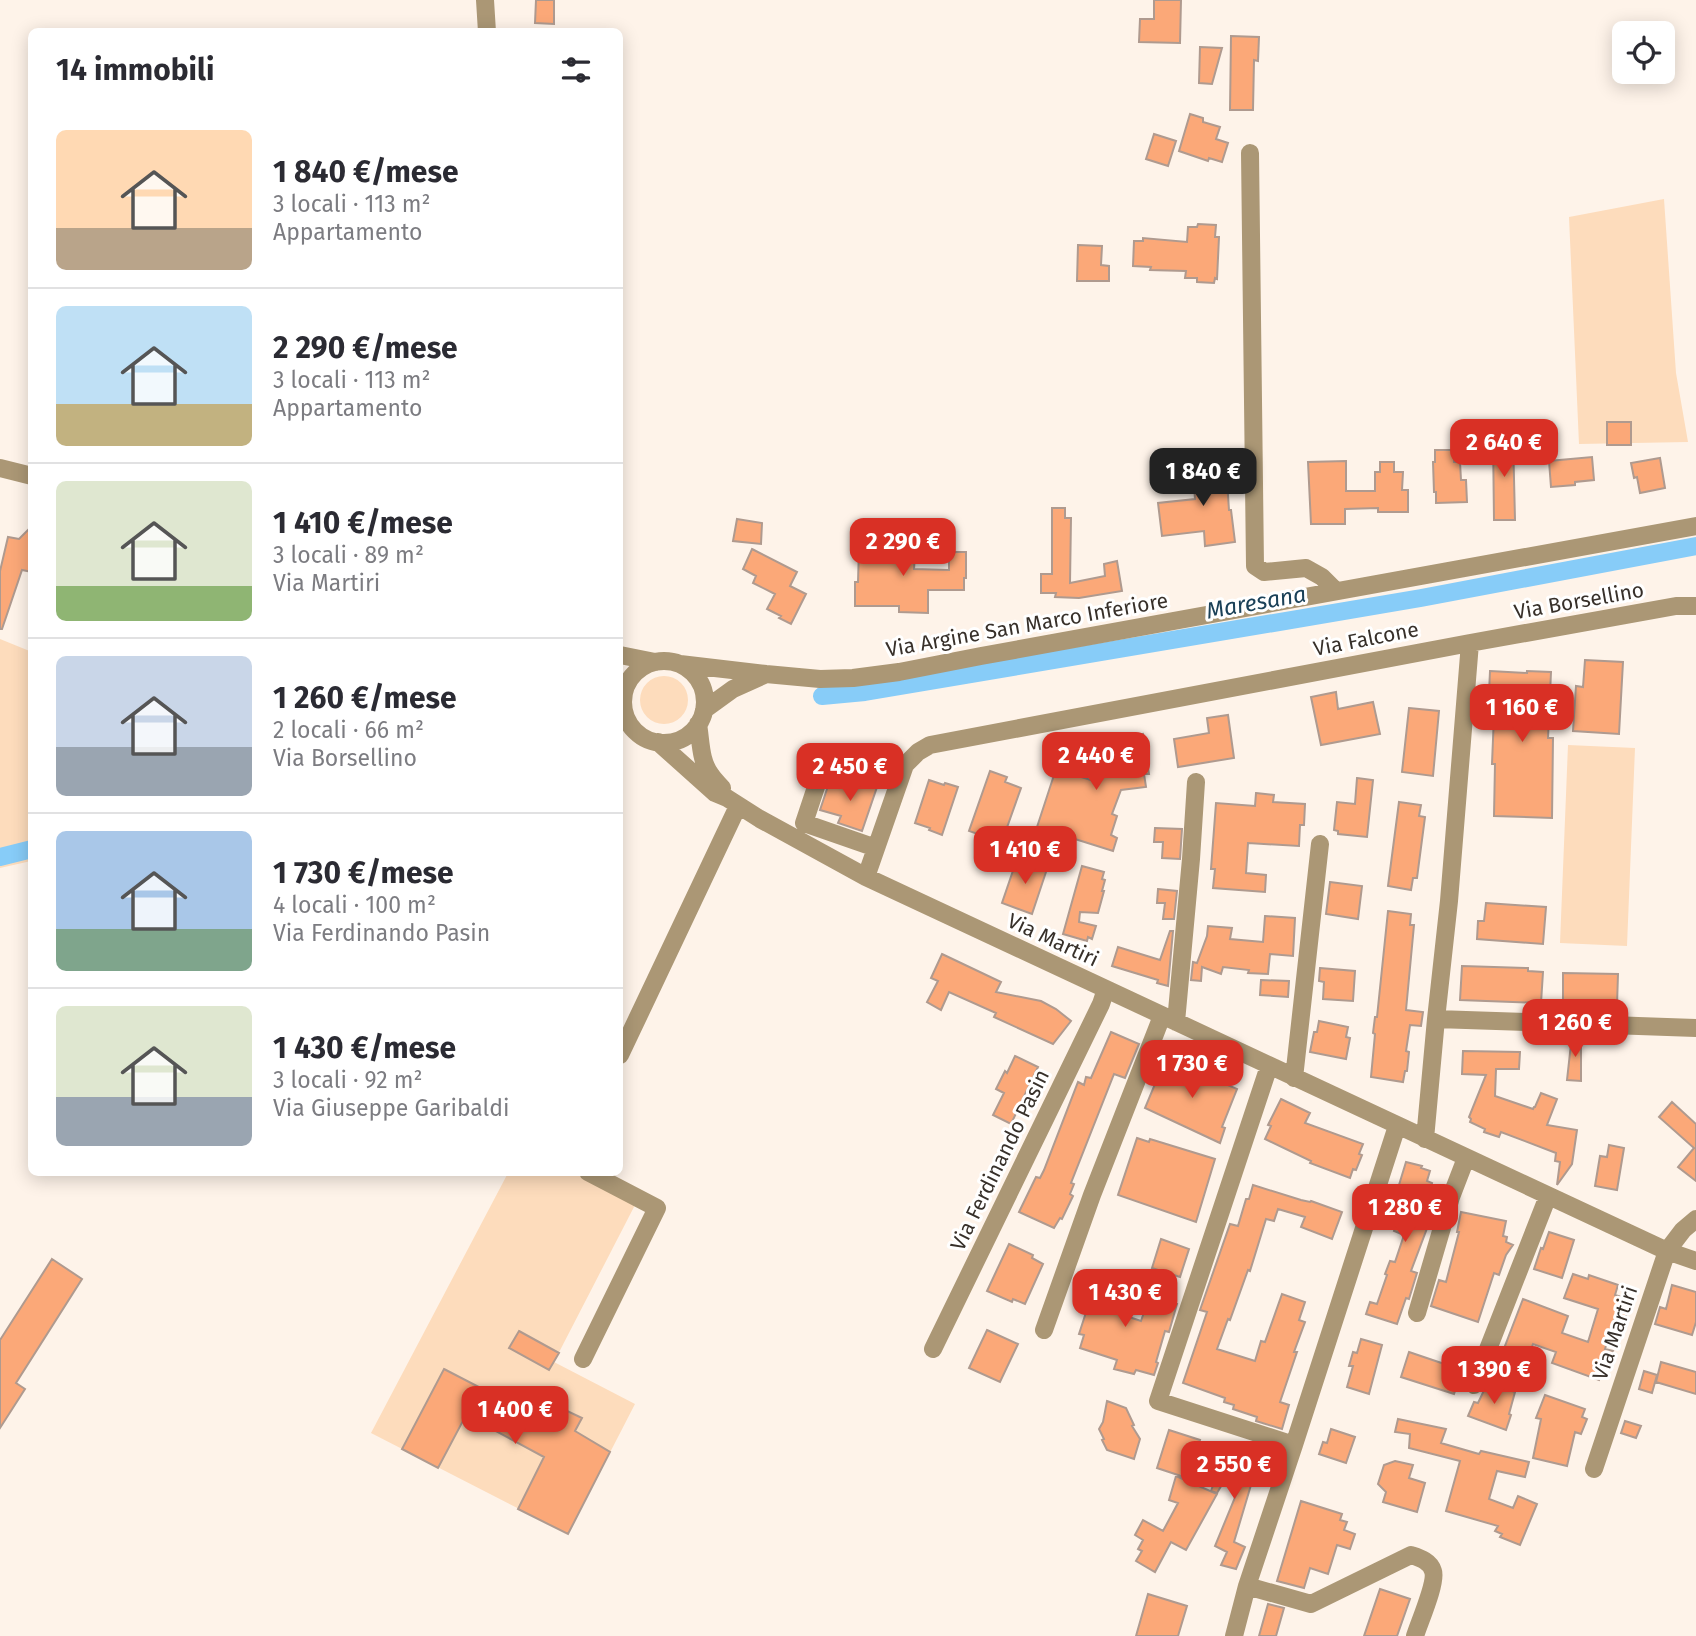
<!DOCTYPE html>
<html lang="it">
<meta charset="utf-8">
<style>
:root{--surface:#fff;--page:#f2f2f3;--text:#2b2b33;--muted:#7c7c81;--line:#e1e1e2;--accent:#d93025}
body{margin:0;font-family:"Fira Sans",sans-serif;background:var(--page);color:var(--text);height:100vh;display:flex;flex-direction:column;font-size:26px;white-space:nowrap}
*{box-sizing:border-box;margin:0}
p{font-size:23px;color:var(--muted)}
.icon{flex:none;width:38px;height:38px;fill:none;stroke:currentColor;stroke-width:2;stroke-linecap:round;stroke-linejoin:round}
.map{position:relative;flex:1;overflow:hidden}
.side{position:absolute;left:28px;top:28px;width:595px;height:1148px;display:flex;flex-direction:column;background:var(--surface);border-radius:10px;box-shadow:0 4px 18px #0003}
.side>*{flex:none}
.fabs{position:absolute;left:1612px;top:21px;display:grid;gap:14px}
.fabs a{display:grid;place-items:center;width:63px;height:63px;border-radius:10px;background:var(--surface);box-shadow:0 4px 18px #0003;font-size:35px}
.price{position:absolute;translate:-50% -60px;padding:0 16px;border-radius:14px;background:var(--accent);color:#fff;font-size:23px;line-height:46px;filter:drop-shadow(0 2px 4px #0008)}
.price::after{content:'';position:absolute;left:50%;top:42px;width:21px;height:16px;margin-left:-10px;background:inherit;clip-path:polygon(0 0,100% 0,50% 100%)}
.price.selected{background:#222;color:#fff}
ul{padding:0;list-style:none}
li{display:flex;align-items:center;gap:21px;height:175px;padding:0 28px}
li+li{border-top:2px solid var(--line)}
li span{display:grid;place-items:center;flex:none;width:196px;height:140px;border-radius:10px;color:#555}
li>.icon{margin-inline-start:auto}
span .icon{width:84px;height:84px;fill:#fffc;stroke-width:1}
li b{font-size:30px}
h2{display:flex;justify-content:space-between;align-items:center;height:84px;padding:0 28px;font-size:30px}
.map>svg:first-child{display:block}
.green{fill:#fddcbc}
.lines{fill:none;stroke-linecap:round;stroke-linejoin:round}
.canal{stroke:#87ccf8;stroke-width:18}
.building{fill:#fba878;stroke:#af9a8f;stroke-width:2}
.minor{stroke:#ab9775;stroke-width:18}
.labels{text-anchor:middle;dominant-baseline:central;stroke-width:6;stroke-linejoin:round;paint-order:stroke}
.street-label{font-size:21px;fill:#37302a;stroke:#fff}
.water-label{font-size:23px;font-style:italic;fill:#1b4158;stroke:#fff}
</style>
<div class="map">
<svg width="1696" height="1636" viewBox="0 0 1696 1636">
<rect width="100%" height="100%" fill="#fef3e9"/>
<path class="green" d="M1664,199L1676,373L1688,442L1579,444L1569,217Z
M0,639L32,652L31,861L0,868Z
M640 700a24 24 0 1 1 48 0a24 24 0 1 1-48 0Z
M1568,745L1635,748L1627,946L1560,943Z
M508,1173H574L635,1205L554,1362L635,1404L568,1534L371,1433Z"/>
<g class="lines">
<path class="canal" d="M822,696L865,692L1421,598L1696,546
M0,857L32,849"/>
</g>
<path class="building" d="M536,0H554V24L535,23Z
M1154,0H1181L1180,43L1139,42L1140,19H1154Z
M1231,36L1259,37L1258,61L1254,60L1253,110H1230Z
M1200,47L1222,48L1212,84L1199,83Z
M1190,114L1203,118V122L1220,127L1216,139L1228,143L1222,162L1209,158L1208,161L1179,151Z
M1154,134L1176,141L1168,166L1146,159Z
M1198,224L1216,225L1215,237H1219L1217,279L1215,278L1214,283L1197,282V278H1185L1186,271L1150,270L1151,267L1133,266L1134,241H1143V238L1187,242L1188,227H1197Z
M1078,245L1102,246L1101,265L1109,266V281H1077Z
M1607,422H1631V445H1607Z
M1493,437H1513L1515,520H1494Z
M1435,450H1454V462H1460L1461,480H1466L1467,502L1436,503V492H1434L1433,462H1435Z
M1213,453H1226V481L1227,480L1229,510H1231L1235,542L1205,546L1204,531L1162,536L1158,503L1195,499L1193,472L1213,471Z
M1592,457L1594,480L1575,482V485L1551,487L1549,461Z
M1660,458L1665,488L1640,493L1637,477L1634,478L1631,463Z
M1346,461V491H1375V472H1380V462H1394V472H1403L1402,490H1408V512H1378V508L1345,509V524H1311L1308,462Z
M1052,508H1065V518H1071L1070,583L1105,576L1104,564L1117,561L1122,591L1079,598L1055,597L1056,593H1041V574H1052Z
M737,519L762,523L761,544L733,541Z
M32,526V572L22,570L2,629H0V571L8,537L19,539Z
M867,544L908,545L909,554L915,555L914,569L949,570V552H966V578H964V590H928V613L899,612V606H855V582H858L859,548H866Z
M752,549L797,572L790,586L806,594L791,624L779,618L781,616L767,609L775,594L753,583L756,576L743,569Z
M1585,660L1623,662L1619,734L1573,731L1576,686L1583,687Z
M1490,671L1527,673V671L1551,672L1548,738H1553L1552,818L1494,816L1495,764H1492L1494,715H1488Z
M1336,692L1338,709L1373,702L1380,734L1321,745L1311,697Z
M1409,708L1439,711L1433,776L1402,772Z
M1228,715L1234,758L1178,767L1174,739L1209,733L1207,718Z
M1143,734L1149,774H1144L1146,787L1121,790L1112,814L1117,816L1111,835L1117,838L1113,851L1037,827L1056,769L1094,781L1088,742Z
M990,771L1007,777L1005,782L1021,788L1005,833L993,829L989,838L969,831Z
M852,778L877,787L862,831L838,823L841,816L820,810L829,783L848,789Z
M1357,778L1373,780L1367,837L1338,834V831L1334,830L1337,802L1355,804Z
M929,780L944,785L945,783L958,787L942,835L929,830L930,828L915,823Z
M1256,793L1274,795L1273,802L1305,804L1304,825H1300L1299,846L1248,843L1246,873L1266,875L1265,892L1213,888L1215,869H1211L1216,803L1255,806Z
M1399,802L1421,805L1419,816L1425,817L1417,878H1413L1411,890L1388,886Z
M1155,828L1182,829L1180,859L1162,858L1163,842H1154Z
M1017,859L1032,864L1033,861L1048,866L1032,914L1002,903Z
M1082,866L1104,872L1102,879L1105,880L1102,891H1104L1098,913L1080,912L1079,922L1096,926L1092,939L1088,937L1087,941L1063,934Z
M1330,882L1362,886L1358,919L1326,914Z
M1158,889L1177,891L1174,919H1163L1165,903H1157Z
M1486,903L1546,907L1543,944L1477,939L1478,921H1484Z
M1388,911L1411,914L1410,925H1414L1406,1010L1423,1012L1421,1026L1410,1025L1406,1051L1409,1052L1407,1071H1405L1403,1082L1371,1077L1375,1034L1373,1033L1375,1017H1377Z
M1265,916L1295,918L1293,956L1270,954L1268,974L1248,973L1249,970L1223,967L1221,974L1202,967L1201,981L1191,980L1193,962L1197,963L1207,936L1208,926L1232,928L1230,939L1263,942Z
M1170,931H1173L1168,986L1157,983L1158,980L1112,966L1118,947L1160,960Z
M942,954L1001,982L996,992L1041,1001L1056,1009L1071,1021L1053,1044L994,1017L996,1013L949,992L941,1010L927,1002L938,981L931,978Z
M1462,966L1528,968V971L1543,972L1541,1003L1460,1000Z
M1320,968L1355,971L1353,1001L1323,999L1324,982L1319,981Z
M1563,973L1618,974L1617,1005L1563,1003Z
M1261,980L1289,981L1288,997L1260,995Z
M1319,1021L1348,1027L1346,1037L1350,1038L1346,1059L1310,1052L1314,1032H1317Z
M1111,1032L1139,1044L1125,1078L1114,1074L1071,1183L1074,1184L1070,1194L1073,1196L1062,1219L1060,1218L1054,1228L1019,1212L1036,1177L1040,1178L1044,1170L1078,1082L1084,1085L1086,1077L1091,1078Z
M1572,1035H1581V1081L1567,1080Z
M1463,1051L1520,1052L1519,1069H1496L1495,1096L1533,1109L1534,1107H1535L1541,1093L1557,1099L1547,1125L1577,1130L1572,1164L1557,1185L1560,1162L1555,1161L1556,1153L1501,1132L1499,1137L1484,1132L1485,1129L1470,1122L1471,1119L1469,1117L1486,1075L1462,1074Z
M1015,1056L1038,1067L1011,1124L993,1115L1004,1093L996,1089L1005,1071L1007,1073Z
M1165,1060L1211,1079V1077L1224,1082L1223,1083L1237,1089L1222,1127L1225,1128L1220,1143L1145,1108Z
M1281,1099L1310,1113L1305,1123L1363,1144L1359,1154L1362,1155L1356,1170L1353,1169L1350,1178L1310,1163L1311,1161L1265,1139L1271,1126L1268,1125Z
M1672,1102L1696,1124V1181L1678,1167L1694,1148L1659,1117Z
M1137,1138L1149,1142L1150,1139L1215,1159L1196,1222L1118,1195Z
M1609,1145L1624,1148L1617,1190L1595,1186L1600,1156L1607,1157Z
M1406,1162L1422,1166L1421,1168L1430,1171L1427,1181L1432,1183L1423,1212L1432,1215L1411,1271L1417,1273L1409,1299L1406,1298L1397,1324L1366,1314L1370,1302L1377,1304L1387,1275L1385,1274L1390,1261L1395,1262L1404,1235L1394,1231L1404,1201L1395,1198Z
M1253,1185L1301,1200L1310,1202L1311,1201L1342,1212L1332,1239L1301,1227L1305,1217L1278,1209L1274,1221L1266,1219L1250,1271L1248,1270L1230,1320L1228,1319L1217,1349L1255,1361L1261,1341L1265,1342L1282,1294L1305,1302L1299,1320L1305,1322L1294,1352H1297L1280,1402L1289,1405L1282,1429L1256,1421L1257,1417L1233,1409L1234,1405L1224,1402L1225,1398L1183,1383L1207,1312L1200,1310L1230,1224L1238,1226L1246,1199H1249Z
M1461,1212L1506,1221L1503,1236L1507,1237L1506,1242L1513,1245L1506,1255L1499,1275L1494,1273L1478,1322L1431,1306L1439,1280L1446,1282L1459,1232H1457Z
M1549,1232L1574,1240L1562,1278L1534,1269L1541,1248L1543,1249Z
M1161,1239L1189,1249L1180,1277L1152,1268Z
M1009,1244L1033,1255L1032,1258L1043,1264L1025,1304L1013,1299L1012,1302L987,1291Z
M52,1259L82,1279L16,1383L25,1389L0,1428V1340Z
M1573,1274L1588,1279L1589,1275L1618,1285L1615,1295L1631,1300L1624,1321L1615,1318L1605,1349L1613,1351L1606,1370L1602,1369L1599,1380L1552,1363L1556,1352L1533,1344L1524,1368L1500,1359L1523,1299L1568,1316L1562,1333L1588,1342L1598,1309L1564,1298Z
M1102,1275L1127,1283L1117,1313L1141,1321L1150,1295L1177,1304L1169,1332L1165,1331L1156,1362L1158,1363L1154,1375L1136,1370L1134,1374L1114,1369L1117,1360L1080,1348L1084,1335L1079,1334L1093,1291L1097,1292Z
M1672,1285L1696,1292V1322L1692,1335L1655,1324L1660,1307L1666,1309Z
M987,1330L1018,1344L1000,1382L969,1368Z
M519,1331L559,1353L549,1370L509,1348Z
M1361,1339L1382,1345L1369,1394L1347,1387L1353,1366H1349L1353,1352L1357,1353Z
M1409,1352L1462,1370L1454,1394L1401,1377Z
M1661,1362L1696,1372V1394L1656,1382Z
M444,1369L552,1425L561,1408L582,1418L575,1431L610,1452L568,1534L518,1509L544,1457L466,1415L438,1468L402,1449Z
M1644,1371L1657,1375L1652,1393L1639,1389Z
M1488,1382L1515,1392L1509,1414L1511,1415L1506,1430L1468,1416L1474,1402L1478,1403Z
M1545,1395L1585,1409L1582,1417L1587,1419L1581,1434L1575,1432L1567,1466L1533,1458L1541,1419L1536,1418Z
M1107,1401L1126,1408L1134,1425L1132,1426L1140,1439L1134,1459L1107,1450L1102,1440L1104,1439L1099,1429L1103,1422Z
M1398,1419L1446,1429L1441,1443L1479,1454L1481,1451L1529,1462L1525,1477L1497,1471L1489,1499L1513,1508L1518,1496L1537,1504L1520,1545L1500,1537L1502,1534L1495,1531L1498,1526L1446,1511L1460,1461L1409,1448L1410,1434L1395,1432Z
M1625,1421L1641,1426L1636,1438L1621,1433Z
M1331,1429L1355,1437L1346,1463L1319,1454L1323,1442L1327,1443Z
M1169,1430L1200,1440L1187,1478L1157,1468Z
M1227,1445L1257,1456L1251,1474L1254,1475L1234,1542L1245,1547L1236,1569L1221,1565L1227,1552L1215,1546L1243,1478L1230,1471L1217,1493L1211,1491Z
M1395,1461L1413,1465L1409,1478L1425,1483L1417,1512L1383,1502L1386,1492L1378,1484L1384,1465Z
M1176,1476L1217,1494L1186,1550L1171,1542L1155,1572L1136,1561L1142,1551L1138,1549L1143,1540L1135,1535L1143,1520L1163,1531L1178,1503L1169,1500Z
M1301,1501L1342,1514L1340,1520L1347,1522L1344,1530L1355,1534L1350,1549L1337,1545L1328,1574L1310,1568L1304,1588L1277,1581Z
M1380,1589L1410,1599L1397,1636H1364Z
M1148,1594L1187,1606L1178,1636H1136Z
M1268,1604L1284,1608L1276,1636H1259Z"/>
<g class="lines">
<path class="minor" d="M485,0L487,32
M1250,153L1255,566L1264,572L1306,568L1322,577L1336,591
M0,468L32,476
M1470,643L1676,606H1696
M620,655L655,662
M623 702a41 41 0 1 1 82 0a41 41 0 1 1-82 0Z
M680,664L766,674L820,679L853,678L899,672L981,656L1696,526
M704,710L733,689L764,675
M698,724C701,741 700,761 711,775C714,780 719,784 722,788
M658,742L715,793L727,798L760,819L866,877L1667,1251L1696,1261
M818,781L804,823L876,848
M866,877L905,765L918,752L930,745L1470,643L1449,901L1436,1019L1425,1139
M1436,1019L1696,1028
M1176,1022L1191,859L1196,782
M620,1055L738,806
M1269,1066L1158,1401L1294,1445
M1294,1078L1320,844
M1417,1313L1451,1197L1466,1158
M1044,1330L1092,1195L1162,1016
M933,1349L1101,1004L1106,989
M583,1359L657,1208L588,1172
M1474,1385L1548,1196
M1594,1469L1667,1251L1683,1230L1696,1219
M1247,1586L1311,1604L1411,1555C1420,1558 1430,1561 1433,1571C1437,1582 1419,1623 1415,1636
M1234,1636L1247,1586L1294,1445L1397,1126"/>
</g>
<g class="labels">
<g class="street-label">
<text transform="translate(1579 601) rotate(-10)">Via Borsellino</text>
<text transform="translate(1027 625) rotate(-10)">Via Argine San Marco Inferiore</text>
<text transform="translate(1366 639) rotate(-11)">Via Falcone</text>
<text transform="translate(1053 940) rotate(25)">Via Martiri</text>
<text transform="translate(1000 1160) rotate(-64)">Via Ferdinando Pasin</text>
<text transform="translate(1615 1333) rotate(-71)">Via Martiri</text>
</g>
<g class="water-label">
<text transform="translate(1256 602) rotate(-10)">Maresana</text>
</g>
</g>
</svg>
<div class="fabs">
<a><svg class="icon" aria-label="locate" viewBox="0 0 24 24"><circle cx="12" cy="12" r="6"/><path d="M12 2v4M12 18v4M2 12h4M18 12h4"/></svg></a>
</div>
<b class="price" style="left:1504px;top:479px">2 640 €</b>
<b class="price selected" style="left:1203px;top:508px">1 840 €</b>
<b class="price" style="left:903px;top:578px">2 290 €</b>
<b class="price" style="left:1522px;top:744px">1 160 €</b>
<b class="price" style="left:1096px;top:792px">2 440 €</b>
<b class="price" style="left:850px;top:803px">2 450 €</b>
<b class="price" style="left:1025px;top:886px">1 410 €</b>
<b class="price" style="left:1575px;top:1059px">1 260 €</b>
<b class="price" style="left:1192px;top:1100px">1 730 €</b>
<b class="price" style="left:1405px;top:1244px">1 280 €</b>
<b class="price" style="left:1125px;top:1329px">1 430 €</b>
<b class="price" style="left:1494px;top:1406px">1 390 €</b>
<b class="price" style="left:515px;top:1446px">1 400 €</b>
<b class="price" style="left:1234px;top:1501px">2 550 €</b>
<section class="side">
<h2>14 immobili<svg class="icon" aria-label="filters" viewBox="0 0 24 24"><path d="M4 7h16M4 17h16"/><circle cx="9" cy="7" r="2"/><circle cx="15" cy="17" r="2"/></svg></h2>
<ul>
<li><span style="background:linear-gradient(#ffd9b3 70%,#b9a48a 0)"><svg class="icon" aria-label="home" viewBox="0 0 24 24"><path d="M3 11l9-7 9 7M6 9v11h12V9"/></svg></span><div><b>1 840 €/mese</b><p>3 locali · 113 m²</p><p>Appartamento</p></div></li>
<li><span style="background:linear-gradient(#bfe0f5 70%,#c2b280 0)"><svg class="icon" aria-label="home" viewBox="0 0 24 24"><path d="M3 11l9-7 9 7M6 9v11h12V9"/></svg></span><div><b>2 290 €/mese</b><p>3 locali · 113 m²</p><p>Appartamento</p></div></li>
<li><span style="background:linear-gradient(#dfe7d0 75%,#8fb573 0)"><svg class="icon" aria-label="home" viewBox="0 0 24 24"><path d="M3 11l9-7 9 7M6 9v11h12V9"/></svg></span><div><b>1 410 €/mese</b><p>3 locali · 89 m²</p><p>Via Martiri</p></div></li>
<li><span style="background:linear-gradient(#c9d6e8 65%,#9aa5b1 0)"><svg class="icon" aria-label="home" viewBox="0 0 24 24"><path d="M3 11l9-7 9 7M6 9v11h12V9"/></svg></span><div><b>1 260 €/mese</b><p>2 locali · 66 m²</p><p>Via Borsellino</p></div></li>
<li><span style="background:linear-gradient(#a9c7e8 70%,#7fa58c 0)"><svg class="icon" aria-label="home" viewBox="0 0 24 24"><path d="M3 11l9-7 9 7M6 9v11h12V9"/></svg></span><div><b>1 730 €/mese</b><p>4 locali · 100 m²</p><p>Via Ferdinando Pasin</p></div></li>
<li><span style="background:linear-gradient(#dfe7d0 65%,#9aa5b1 0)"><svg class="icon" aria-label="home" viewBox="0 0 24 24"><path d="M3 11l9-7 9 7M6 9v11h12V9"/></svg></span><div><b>1 430 €/mese</b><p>3 locali · 92 m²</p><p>Via Giuseppe Garibaldi</p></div></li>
</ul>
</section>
</div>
